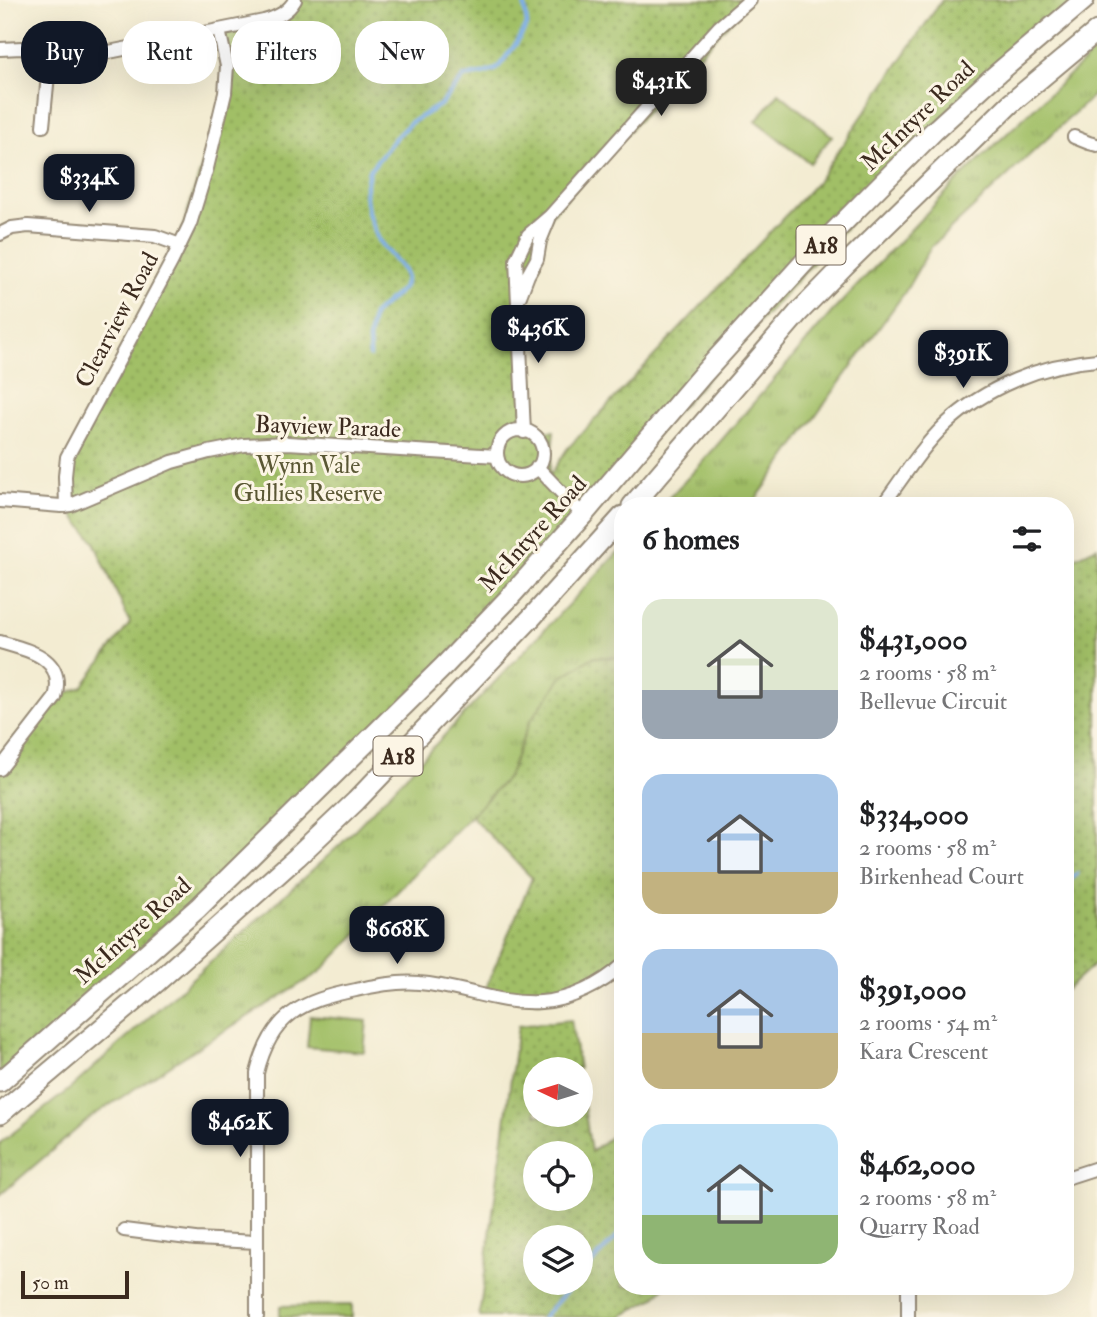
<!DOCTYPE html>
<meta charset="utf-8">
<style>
:root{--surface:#fff;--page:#f6f6f6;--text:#202124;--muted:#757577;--accent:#111827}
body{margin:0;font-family:"IM FELL Double Pica",serif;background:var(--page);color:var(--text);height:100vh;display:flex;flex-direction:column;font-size:26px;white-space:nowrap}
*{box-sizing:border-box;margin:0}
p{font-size:23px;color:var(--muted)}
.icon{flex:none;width:38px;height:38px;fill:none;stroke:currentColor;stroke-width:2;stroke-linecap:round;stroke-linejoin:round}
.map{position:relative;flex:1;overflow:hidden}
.side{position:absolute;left:614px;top:497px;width:460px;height:798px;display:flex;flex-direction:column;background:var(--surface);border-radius:28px;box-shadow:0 7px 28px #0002}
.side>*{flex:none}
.hud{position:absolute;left:21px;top:21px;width:488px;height:63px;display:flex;gap:14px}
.needle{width:46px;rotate:274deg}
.fabs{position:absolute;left:523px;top:1057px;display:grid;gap:14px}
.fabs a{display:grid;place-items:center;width:70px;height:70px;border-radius:50%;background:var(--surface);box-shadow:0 7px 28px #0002;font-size:35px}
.scale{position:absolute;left:21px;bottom:18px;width:108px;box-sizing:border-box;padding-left:7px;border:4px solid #3b2a1e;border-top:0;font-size:19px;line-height:24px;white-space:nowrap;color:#3b2a1e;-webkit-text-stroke:5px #fcf5e5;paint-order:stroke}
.price{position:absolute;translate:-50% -60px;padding:0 16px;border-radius:14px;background:var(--accent);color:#fff;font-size:23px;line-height:46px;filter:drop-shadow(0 2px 4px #0008)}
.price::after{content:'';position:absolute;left:50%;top:42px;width:21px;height:16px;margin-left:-10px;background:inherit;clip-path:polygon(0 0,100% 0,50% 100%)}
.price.active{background:#222;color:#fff}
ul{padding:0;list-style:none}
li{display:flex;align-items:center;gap:21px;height:175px;padding:0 28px}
li span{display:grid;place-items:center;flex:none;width:196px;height:140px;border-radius:21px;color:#555}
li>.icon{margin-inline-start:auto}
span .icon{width:84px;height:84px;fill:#fffc;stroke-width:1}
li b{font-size:30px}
h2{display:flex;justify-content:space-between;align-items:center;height:84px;padding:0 28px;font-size:30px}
.pill{padding:0 24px;border-radius:28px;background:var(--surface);box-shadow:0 7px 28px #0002;font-size:24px;line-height:63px}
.pill.active{background:var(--accent);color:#fff}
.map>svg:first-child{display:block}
.grass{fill:url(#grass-tufts);stroke:#6e7442;stroke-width:2}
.park{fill:url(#park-dots);stroke:#6e7442;stroke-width:2;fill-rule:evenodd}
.pitch{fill:#a1bf66;stroke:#6e7442;stroke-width:2}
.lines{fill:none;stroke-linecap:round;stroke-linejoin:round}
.stream{stroke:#7cade7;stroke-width:4.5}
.street-casing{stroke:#978b78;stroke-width:16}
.primary-casing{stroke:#978b78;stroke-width:23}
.street{stroke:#fff;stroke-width:12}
.primary{stroke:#fff;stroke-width:19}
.labels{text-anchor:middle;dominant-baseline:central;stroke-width:6;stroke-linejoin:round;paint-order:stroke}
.shield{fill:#fcf5e5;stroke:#75675a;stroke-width:2}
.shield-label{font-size:23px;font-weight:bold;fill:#3b2a1e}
.street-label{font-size:24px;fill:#3b2a1e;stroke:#fcf5e5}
.park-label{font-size:24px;fill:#5a5734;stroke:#fcf5e5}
</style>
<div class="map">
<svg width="1097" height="1317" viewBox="0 0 1097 1317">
<defs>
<pattern id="grass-tufts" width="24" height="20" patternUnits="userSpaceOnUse" patternTransform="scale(1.75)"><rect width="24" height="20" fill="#a1bf66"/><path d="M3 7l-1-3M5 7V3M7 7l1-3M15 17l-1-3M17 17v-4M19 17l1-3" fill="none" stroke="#849b53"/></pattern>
<pattern id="park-dots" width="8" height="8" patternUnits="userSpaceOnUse" patternTransform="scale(1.75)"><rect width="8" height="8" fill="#a1bf66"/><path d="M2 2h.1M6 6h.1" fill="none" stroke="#849b53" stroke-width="1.8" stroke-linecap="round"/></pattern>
</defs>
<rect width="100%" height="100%" fill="#fcf5e5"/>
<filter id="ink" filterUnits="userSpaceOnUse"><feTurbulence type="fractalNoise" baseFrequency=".0143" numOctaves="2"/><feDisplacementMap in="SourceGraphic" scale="14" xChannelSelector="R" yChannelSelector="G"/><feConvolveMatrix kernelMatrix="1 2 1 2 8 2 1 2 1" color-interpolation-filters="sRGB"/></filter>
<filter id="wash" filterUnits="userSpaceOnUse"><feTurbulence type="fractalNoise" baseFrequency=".00686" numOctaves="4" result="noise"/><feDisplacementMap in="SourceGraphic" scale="28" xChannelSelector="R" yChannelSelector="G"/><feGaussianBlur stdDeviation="1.57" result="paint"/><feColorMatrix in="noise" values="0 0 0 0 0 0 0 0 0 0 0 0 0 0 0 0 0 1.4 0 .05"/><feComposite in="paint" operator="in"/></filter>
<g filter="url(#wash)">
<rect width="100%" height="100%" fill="#f3ecd2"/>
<path class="grass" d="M1097,49V92L931,247L905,292L751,506H661L700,465L832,312L962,176Z
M623,547V655L620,658L593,657L530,721L508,777L320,972L205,1043L91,1117L0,1195V1143L71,1088L342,843Z"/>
<path class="park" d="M295,0H750L550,216L519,300L525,432L554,431L549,477L567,449L817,182L942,0H1084L934,131L444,666L0,1082V769L55,698L82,687L130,623L94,542L66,506L65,476L172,261L225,93L219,30L264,21Z
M1097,547V962L1066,990V562Z
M593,657L620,658L623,660V965L611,976L541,1002L485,990L532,878L471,816L508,777L530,721L562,677Z
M571,1020L579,1069H536V1115H581V1086L591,1152L623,1127V1286H666L653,1299L620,1317H479L518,1026ZM581,1153V1199H536V1153ZM581,1237V1283H536V1237Z"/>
<path class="pitch" d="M779,93L832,136L810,163L756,121Z
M310,1016L367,1021L364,1052L307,1047Z
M352,1305V1317H280V1306Z"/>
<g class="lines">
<path class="stream" d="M370,356L369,340L373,315L403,288L406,279L404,271L379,241L368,213L365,192L369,171L395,138L410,123L440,105L464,77L482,74L497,69L515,45L527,25L524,0
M1066,883L1077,874
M581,1275L623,1230
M543,1317L574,1283"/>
</g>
</g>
<g filter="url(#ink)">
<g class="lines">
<g class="street-casing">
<path id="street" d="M0,49L22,48L68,59L89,56L264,21C278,17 288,12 295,0
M43,126L48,75L52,56
M1074,137L1089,143L1097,145
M0,234L12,228L28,226L155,236L180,245
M520,296L528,275L537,259L540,241L549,219
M497 453a23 23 0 1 1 46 0a23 23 0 1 1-46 0Z
M524,432L516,260L528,235L550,216L719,27L750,0
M537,467L583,515
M0,501L61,506L71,505L172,462L209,452L244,445L288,443L497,456
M66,506L65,476L67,457L172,261L190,224L207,168L225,93L227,66L219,30
M882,506C902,479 921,448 945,425C985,387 1043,364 1097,360
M0,642C31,651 66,658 55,698L0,769
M1066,1178L1097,1168
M124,1230L196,1239L257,1242
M257,1317V1073C271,1015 301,1001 356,990C377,985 398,981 419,983C461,986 499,1005 541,1002C571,1000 601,985 623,965
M908,1317V1286"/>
</g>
<g class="primary-casing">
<path id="primary" d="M632,506L798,313L845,265L1011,103L1097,31
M0,1082L198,908L444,666L508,599L583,515L703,374L809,257L934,131L991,79L1084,0
M0,1114L158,981L297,857L356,801L532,617L623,516"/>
</g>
<use href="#street" class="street"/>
<use href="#primary" class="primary"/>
</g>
</g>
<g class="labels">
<g class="shield">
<rect x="796.5" y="225.5" width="49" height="39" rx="5"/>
<rect x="373.5" y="736.5" width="49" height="39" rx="5"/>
</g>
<g class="shield-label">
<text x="821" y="245">A18</text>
<text x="398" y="756">A18</text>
</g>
<g class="street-label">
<text transform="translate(918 116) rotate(-44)">McIntyre Road</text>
<text transform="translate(117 320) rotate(-62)">Clearview Road</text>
<text transform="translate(328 427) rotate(2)">Bayview Parade</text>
<text transform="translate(533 534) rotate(-48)">McIntyre Road</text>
<text transform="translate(133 931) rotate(-42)">McIntyre Road</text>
</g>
<g class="park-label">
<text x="308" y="465">Wynn Vale<tspan x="308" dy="28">Gullies Reserve</tspan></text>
</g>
</g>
</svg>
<div class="fabs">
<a><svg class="needle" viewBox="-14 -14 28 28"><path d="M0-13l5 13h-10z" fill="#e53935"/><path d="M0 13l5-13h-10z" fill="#757577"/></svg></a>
<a><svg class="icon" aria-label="locate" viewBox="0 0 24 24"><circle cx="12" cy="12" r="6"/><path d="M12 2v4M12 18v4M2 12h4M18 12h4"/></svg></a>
<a><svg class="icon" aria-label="layers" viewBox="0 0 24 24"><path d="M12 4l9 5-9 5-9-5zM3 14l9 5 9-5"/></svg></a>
</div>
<div class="scale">50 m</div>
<b class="price active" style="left:661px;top:118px">$431K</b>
<b class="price" style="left:89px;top:214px">$334K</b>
<b class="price" style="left:538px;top:365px">$436K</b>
<b class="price" style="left:963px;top:390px">$391K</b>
<b class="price" style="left:397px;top:966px">$668K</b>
<b class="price" style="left:240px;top:1159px">$462K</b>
<div class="hud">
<a class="pill active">Buy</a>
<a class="pill">Rent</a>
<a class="pill">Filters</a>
<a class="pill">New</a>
</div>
<section class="side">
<h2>6 homes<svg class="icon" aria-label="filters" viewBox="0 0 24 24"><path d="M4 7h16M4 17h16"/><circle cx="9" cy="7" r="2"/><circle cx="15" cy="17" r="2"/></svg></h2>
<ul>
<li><span style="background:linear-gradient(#dfe7d0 65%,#9aa5b1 0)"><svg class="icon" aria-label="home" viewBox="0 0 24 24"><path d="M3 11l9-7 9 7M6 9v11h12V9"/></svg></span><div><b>$431,000</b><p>2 rooms · 58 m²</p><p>Bellevue Circuit</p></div></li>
<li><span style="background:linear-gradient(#a9c7e8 70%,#c2b280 0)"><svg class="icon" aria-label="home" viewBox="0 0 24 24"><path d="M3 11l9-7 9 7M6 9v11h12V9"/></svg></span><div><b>$334,000</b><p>2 rooms · 58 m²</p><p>Birkenhead Court</p></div></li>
<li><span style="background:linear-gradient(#a9c7e8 60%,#c2b280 0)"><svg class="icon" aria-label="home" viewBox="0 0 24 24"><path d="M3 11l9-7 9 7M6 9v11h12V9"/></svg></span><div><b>$391,000</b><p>2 rooms · 54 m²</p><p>Kara Crescent</p></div></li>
<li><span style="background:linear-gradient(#bfe0f5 65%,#8fb573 0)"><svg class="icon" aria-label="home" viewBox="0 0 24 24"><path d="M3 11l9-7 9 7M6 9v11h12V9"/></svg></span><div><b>$462,000</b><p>2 rooms · 58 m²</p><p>Quarry Road</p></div></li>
</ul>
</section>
</div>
